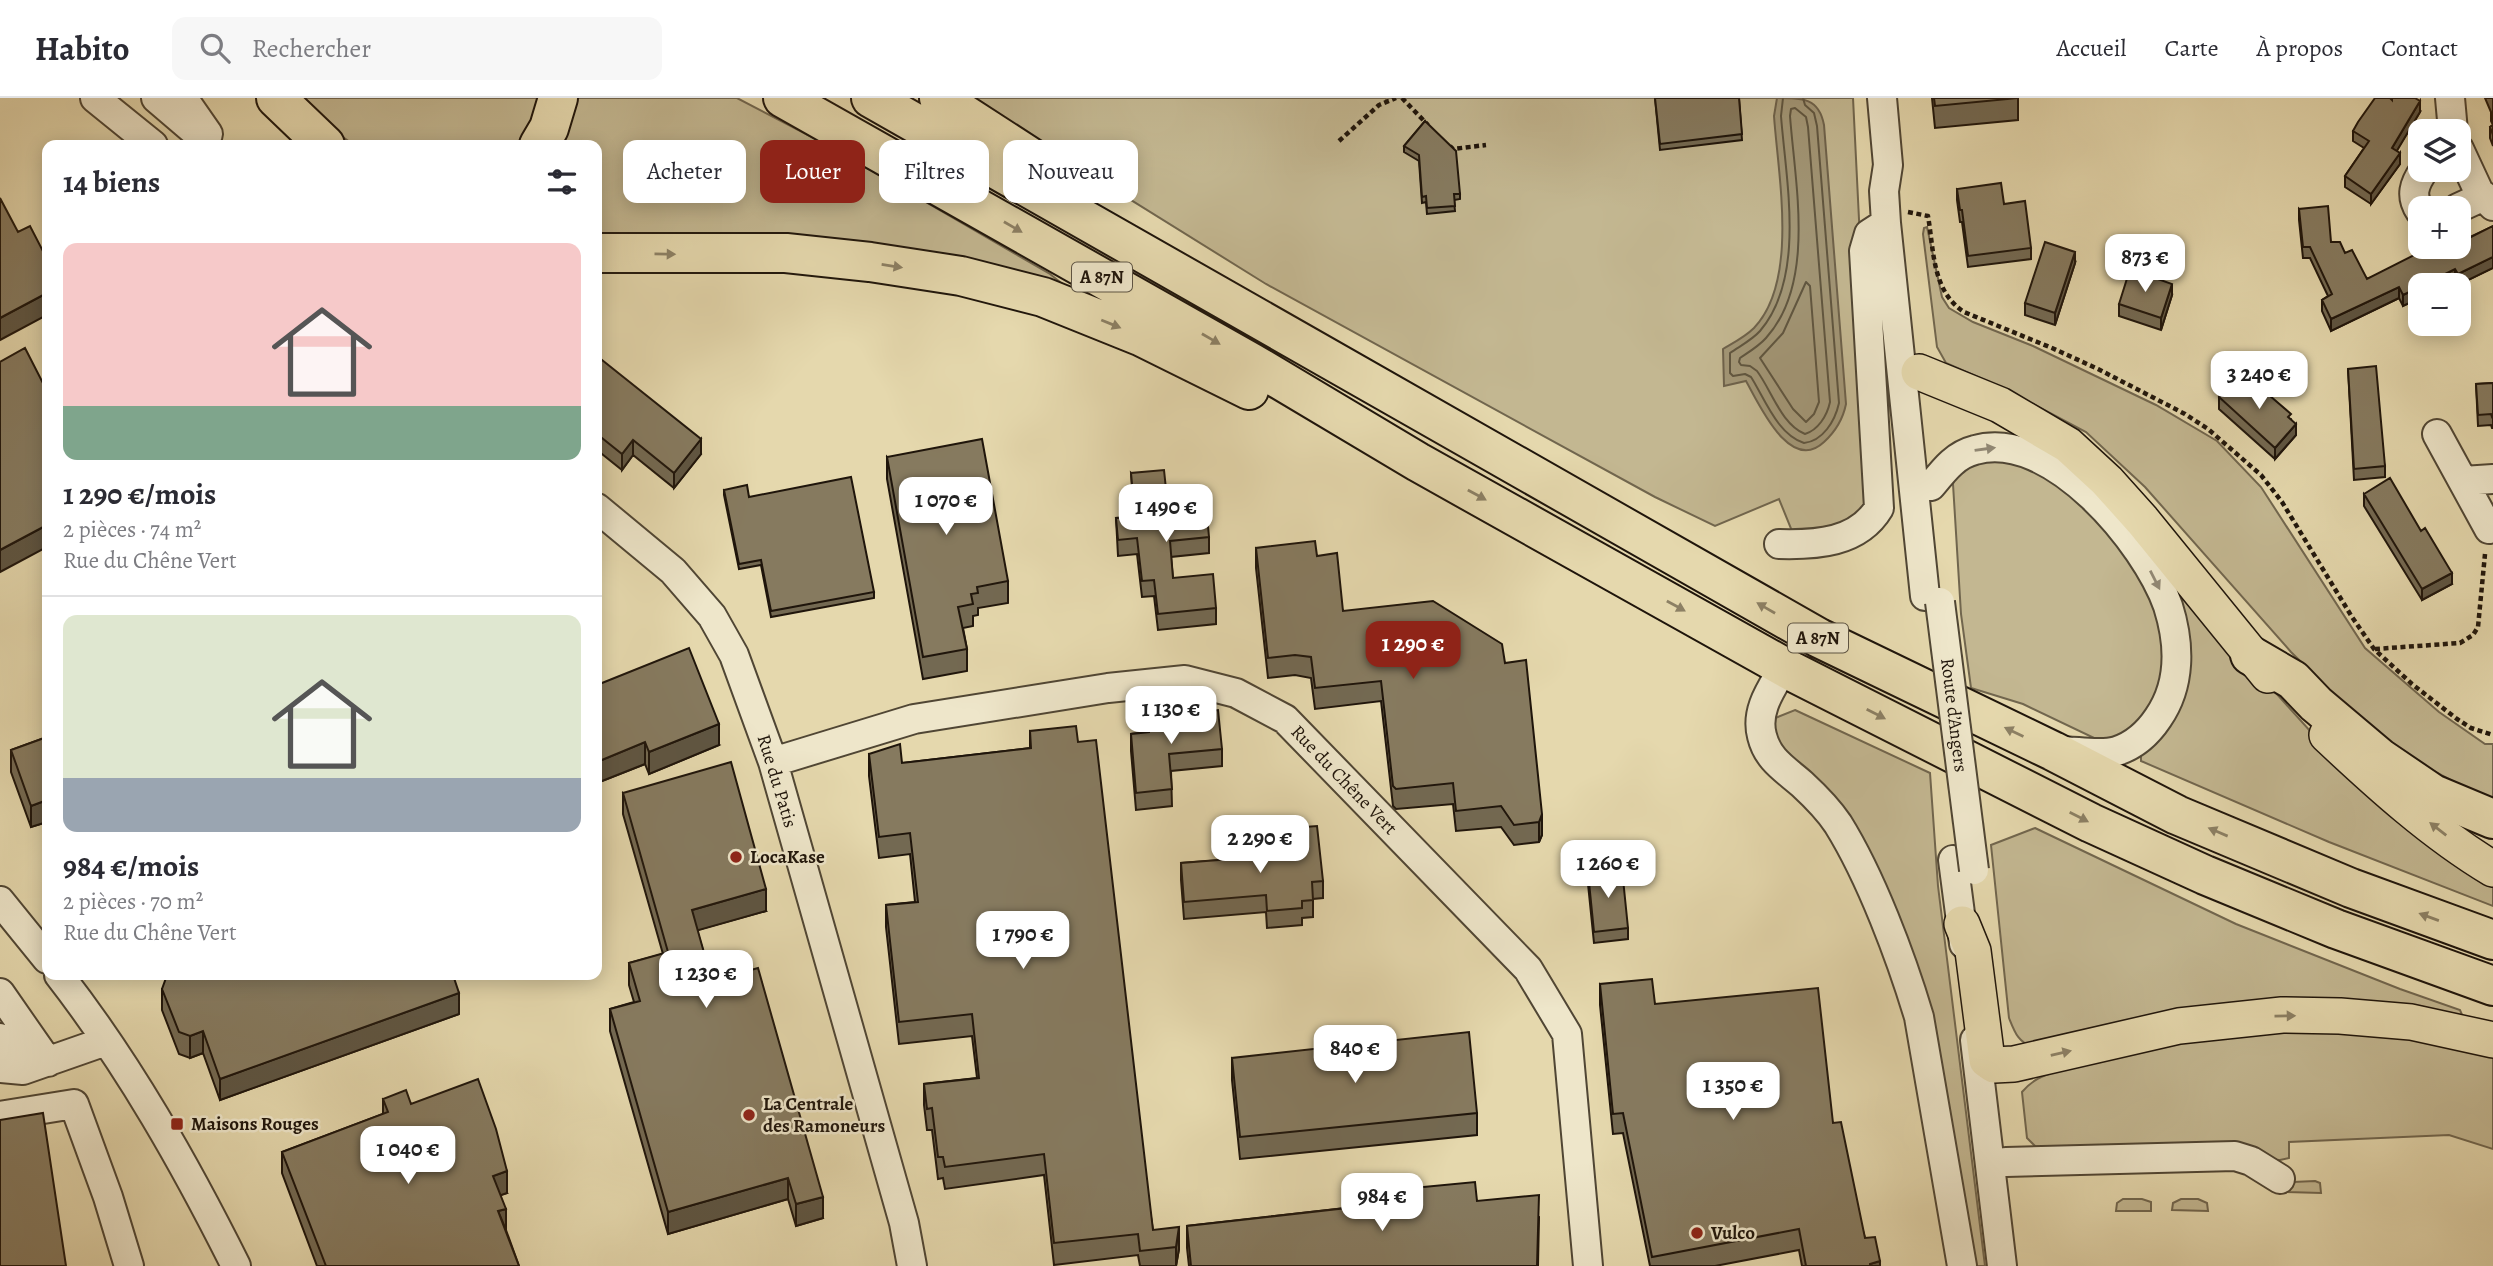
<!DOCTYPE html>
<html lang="fr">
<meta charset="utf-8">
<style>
:root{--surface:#fff;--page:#f7f7f7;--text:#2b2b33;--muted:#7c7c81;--line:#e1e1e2;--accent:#8f2418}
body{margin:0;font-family:Alegreya,serif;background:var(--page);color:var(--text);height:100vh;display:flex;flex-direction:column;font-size:26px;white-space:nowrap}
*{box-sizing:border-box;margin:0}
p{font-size:23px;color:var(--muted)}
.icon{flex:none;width:38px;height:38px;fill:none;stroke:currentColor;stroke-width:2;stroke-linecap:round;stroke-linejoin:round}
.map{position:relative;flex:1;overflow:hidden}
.details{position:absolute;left:42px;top:42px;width:560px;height:840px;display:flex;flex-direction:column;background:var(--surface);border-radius:14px;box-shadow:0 4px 18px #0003}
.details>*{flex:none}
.banner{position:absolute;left:623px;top:42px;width:665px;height:63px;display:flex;gap:14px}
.controls{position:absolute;left:2408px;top:21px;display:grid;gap:14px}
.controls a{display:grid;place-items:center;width:63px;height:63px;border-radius:14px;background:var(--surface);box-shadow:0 4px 18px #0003;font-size:35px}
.price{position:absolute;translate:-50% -60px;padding:0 16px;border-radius:14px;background:#fff;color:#222;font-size:23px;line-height:46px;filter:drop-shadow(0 2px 4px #0008)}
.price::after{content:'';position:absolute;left:50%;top:42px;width:21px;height:16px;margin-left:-10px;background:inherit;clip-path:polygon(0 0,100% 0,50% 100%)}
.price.on{background:var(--accent);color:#fff}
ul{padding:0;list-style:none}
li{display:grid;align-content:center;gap:14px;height:371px;padding:0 21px}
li+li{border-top:2px solid var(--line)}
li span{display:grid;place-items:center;height:217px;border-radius:14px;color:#555}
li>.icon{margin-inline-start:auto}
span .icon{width:126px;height:126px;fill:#fffc;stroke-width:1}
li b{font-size:30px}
h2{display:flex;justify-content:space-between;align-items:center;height:84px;padding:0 21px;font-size:30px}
.tag{padding:0 24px;border-radius:14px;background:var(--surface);box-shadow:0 4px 18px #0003;font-size:24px;line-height:63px}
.tag.on{background:var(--accent);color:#fff}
header{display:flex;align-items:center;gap:42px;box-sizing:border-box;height:98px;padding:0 35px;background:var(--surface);border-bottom:2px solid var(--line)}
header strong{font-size:33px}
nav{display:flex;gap:38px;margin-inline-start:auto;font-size:24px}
.search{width:490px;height:63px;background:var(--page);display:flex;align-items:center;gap:18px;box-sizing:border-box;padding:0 24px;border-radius:14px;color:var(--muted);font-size:26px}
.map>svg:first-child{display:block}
.green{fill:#c3b791;stroke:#71664e;stroke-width:2}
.water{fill:#a29676;stroke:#6e624b;stroke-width:2}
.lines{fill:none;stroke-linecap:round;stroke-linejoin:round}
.shore{stroke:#605640;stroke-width:2}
.minor-casing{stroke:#504634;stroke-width:32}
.major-casing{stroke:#1f150b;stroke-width:38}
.highway-casing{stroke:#1f150b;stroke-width:42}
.path{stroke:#1f150b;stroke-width:4.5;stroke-dasharray:5 3.5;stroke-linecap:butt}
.minor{stroke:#eee6ca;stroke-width:28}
.major{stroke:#e5d8ad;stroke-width:35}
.highway{stroke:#e5d8ad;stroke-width:38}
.minor-bridge-casing{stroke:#504634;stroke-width:32;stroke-linecap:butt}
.minor-bridge{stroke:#eee6ca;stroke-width:28}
.wall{fill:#736952;stroke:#1f150b;stroke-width:2}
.shaded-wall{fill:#5e5542;stroke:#1f150b;stroke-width:2}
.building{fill:#867a5f;stroke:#1f150b;stroke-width:2}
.oneway{fill:#8c8064}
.oneway2{fill:#918874}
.poi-dot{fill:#8f2418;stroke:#eee6ca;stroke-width:2.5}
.labels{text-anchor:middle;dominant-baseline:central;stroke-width:5;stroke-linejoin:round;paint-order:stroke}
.shield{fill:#eee6ca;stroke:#5d5444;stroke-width:2}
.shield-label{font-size:18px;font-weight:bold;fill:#1f150b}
.street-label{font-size:19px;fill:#1f150b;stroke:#eee6ca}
.poi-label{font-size:19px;font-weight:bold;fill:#1f150b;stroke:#eee6ca;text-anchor:start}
</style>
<header>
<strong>Habito</strong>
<div class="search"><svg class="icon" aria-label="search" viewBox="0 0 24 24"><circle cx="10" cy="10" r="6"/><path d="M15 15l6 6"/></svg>Rechercher</div>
<nav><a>Accueil</a><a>Carte</a><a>À propos</a><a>Contact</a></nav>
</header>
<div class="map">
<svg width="2493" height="1168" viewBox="0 0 2493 1168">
<rect width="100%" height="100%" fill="#e5d8ad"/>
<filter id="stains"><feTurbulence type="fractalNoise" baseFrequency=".00286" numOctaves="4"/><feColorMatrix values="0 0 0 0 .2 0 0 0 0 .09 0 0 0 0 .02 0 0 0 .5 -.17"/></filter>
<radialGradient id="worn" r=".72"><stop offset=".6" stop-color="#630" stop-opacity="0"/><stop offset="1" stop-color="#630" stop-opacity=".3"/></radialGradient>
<path class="green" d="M297,0H540C537,18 527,33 516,47H354L326,27Z
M572,0H737L829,48L1050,176L1070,192L597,146V47H555Z
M967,0H1385L1387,2L1389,0H1853L1873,404L1854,421L1794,438L1779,401L1715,428L1655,399L1266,186Z
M1927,129L1942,199L1949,210L1973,224L2033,248L2156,307L2217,343L2261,389L2365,550L2439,614L2485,646H2493V702L2478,697L2419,665L2357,619L2291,554L2145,389L2086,334L2005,291L1946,265L1937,249L1923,136L1924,130Z
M2002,356L2081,398L2128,453L2164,521L2162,587L2148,615L2131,634L2112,641L2094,640L2023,606L1971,590L1961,516L1953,386L1956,373Z
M2150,455L2320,644L2493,780V808L2329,744L2141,663V657L2165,632L2182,604L2190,567Z
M1795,612L1930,675L1938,788L1985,1168H1970L1885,807L1773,645V621Z
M2035,730L2236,826L2400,891L2460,912L2466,926L2417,916L2034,950C2018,944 2015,935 2009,920L1991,747Z
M2372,933L2493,959V1051L2449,1037L2289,1044V1060L2280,1062L2039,1052L2027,1040L2022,994C2032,982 2042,978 2057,973L2162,946L2271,934Z
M2315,1083L2320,1085L2321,1095L2287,1094V1090L2293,1084Z
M2123,1101H2142L2151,1104V1113H2116L2117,1105Z
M2198,1101L2207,1105L2208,1113L2172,1112L2173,1105L2181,1101Z"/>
<path class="water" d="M1777,0C1803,0 1819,0 1824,27L1846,306C1843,321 1836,333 1824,344C1790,376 1759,306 1746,283L1724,288L1723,251C1733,245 1745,239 1754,230C1799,183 1778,77 1774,18Z"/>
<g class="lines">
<path class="shore" d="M1783,0L1781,18C1786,83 1806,179 1760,233C1752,242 1740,248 1730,255V275L1733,278L1745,276L1751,279C1765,301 1777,336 1804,345C1823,343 1835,323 1839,305L1817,28L1814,15L1805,7L1803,0
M1795,10L1806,19L1808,29L1830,304C1827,318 1818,332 1805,336C1781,326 1772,293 1757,273L1750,268L1741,267L1739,264L1740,260C1749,254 1759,248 1766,240C1816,185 1795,86 1790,18L1791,11Z
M1806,184L1810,188L1819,304L1814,316L1806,324L1793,311L1760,260L1783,235Z"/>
<g class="minor-casing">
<path id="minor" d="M95,0L153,47
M156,0L204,41L208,36L183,0
M1882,0L1888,67L1884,93L1886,125L1925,498
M2450,0L2453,33
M2459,51L2479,94L2493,108
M2458,110L2484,98
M2420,113C2410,98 2414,86 2424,72
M2437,336L2489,431
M2463,383L2493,381
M1931,388C1944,372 1955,357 1975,352C2051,330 2146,445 2168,508C2180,546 2181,587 2158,620C2148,635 2135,647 2117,653C2101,658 2077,653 2059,653
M597,410L673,473L712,518L734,557L773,664L904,1125L912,1168
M1779,446C1816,447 1858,445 1879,410L1864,153L1869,136L1886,125
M1784,569C1772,590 1755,612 1762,638C1768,662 1785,671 1802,686C1815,698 1828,711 1838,726C1871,779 1901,859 1919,919L1962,1168
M773,664L914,621L1108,590L1185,582L1236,595L1285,621L1528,871L1567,936L1588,1168
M1953,762L1964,846
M0,803L47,861
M59,877C129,967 185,1066 236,1168
M0,895L48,964
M0,940L23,972
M1975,942L2002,1168
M0,970L23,972L106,943
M0,1018L74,1006L108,1099L129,1168
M2006,1064L2235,1058L2251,1063L2280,1081"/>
</g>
<g class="major-casing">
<path id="major" d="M1919,274L2000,307L2068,347L2107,383L2142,422L2268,577
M2327,637C2378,685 2433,735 2493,771
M1962,826L1973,853L1987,962L1994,967L2014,966L2179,928L2282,917L2340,918L2411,924L2493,942"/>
</g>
<g class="highway-casing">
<path id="highway" d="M276,0L325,47
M783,0L1252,265L1418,364L1793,574L2091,725L2205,777L2336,831L2493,888
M871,0L1819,540L2053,653L2177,717L2351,790L2493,842
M939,0L1064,81
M539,47L549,30L558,0
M597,155H786L870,164L961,178L1043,199L1140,238L1249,292
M2250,557L2293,582L2316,606L2380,660L2433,696L2493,721"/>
</g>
<path class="path" d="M1402,0L1428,27
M1339,43L1379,7L1396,0
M1450,48L1453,51L1486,47
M1908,114L1928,118C1934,153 1932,193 1964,214L2052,250L2098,271L2185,316L2208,331L2261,377L2282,404L2352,519L2374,551L2412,586L2457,621L2471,630L2493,637
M2375,551L2460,545L2473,537L2478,529L2485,456"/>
<use href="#minor" class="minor"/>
<use href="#major" class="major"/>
<use href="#highway" class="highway"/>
<g class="minor-bridge-casing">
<path id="minor-bridge" d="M1940,504L1974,772"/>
</g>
<use href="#minor-bridge" class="minor-bridge"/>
</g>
<path class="wall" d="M1655,0H1739L1742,42L1660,52Z
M1932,0H2018V22L1935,30Z
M2485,0H2493V27L2491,23V14Z
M2420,14L2396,53L2400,66L2371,106L2345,89V78L2364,50L2353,43V33Z
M1425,23L1460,96V101L1454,102L1455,113L1427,116L1426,104L1422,105L1419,63L1404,54V48Z
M2493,27V48L2490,40V29Z
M1957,91L2004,106L2031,150V161L1968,169L1962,124H1960L1957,102Z
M2299,111L2331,144L2345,155L2367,181L2445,151L2493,128V170L2458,187L2455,182L2403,208L2399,200L2331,233L2322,213V202L2328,198L2310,160H2303L2299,122Z
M2075,165L2055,227L2025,217V205Z
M2172,197L2161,232L2119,218V206Z
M597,258L701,356L674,390L633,357L622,372L597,352Z
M2348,271L2385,368V379L2354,382Z
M2493,285V330H2492L2491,327L2478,328L2476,286Z
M2219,299L2291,321L2296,337L2275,361L2219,311Z
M887,359L1008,483V505L978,510V517L973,518V528L963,530L967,551V573L923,581L887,381Z
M1131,375L1168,410L1209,439V455L1171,459L1173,480L1216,510V526L1158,532L1154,498L1142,499L1137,456L1118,458L1116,420L1134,419Z
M724,392L749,399L874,494V500L771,519L761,467L739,471L724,397Z
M2364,396L2452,486L2422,502L2364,408Z
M1256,450L1317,458L1343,513L1505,565L1542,737L1539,744L1514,747L1501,729L1456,733L1453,706L1396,711L1393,708L1381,603L1315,611L1311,580L1295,577L1268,580L1256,470Z
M597,587L719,647L649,676L645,666L597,685Z
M1148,619L1222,651V668L1171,673L1172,708L1136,712L1131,653V636L1148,634Z
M1030,633L1078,644L1153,1132L1179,1151L1176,1168H1140L1138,1157L1054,1167L1044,1077L945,1091L943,1080L938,1081L932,1032H927L924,1007V986L977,980L972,938L899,946L886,829V807L915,804L910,756L879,760L869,678V656L902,665L1030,650Z
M47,639V724L31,729L11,674V652Z
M623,695L766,813L697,832L712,883L823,1120L796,1128L788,1101L668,1136L610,933V911L634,904L629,887V865L663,856L623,716Z
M1292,730L1323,783V800L1313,801V819L1302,820V827L1267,830L1266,814L1184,821L1181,782V765L1293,757Z
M1588,774L1628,830V841L1594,845L1588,786Z
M1600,886L1655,906L1833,1025L1865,1140L1880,1168H1802L1799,1152L1715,1168H1650L1623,1035L1613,1036L1600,907Z
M162,891L459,916L220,1002L203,955L190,960L179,956L162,912Z
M1232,960L1477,1015V1037L1240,1061L1232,982Z
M383,1001L411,1006L507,1095L500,1097L506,1132L519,1168H317L282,1075V1054L383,1016Z
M1372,1094L1477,1103L1539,1119L1538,1168H1189L1187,1150V1128L1372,1107Z"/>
<path class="shaded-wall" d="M2420,3V14L2392,61V50Z
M2400,55V66L2371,106V96Z
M2075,154V165L2055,227V215Z
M2493,159V170L2458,187V176Z
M2455,171V182L2446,187H2423Z
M2172,186V197L2161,232V220Z
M2399,189V200L2331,233V221Z
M2420,189V200L2403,208V197Z
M47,195V217L0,242V220Z
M2296,326V337L2275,361V350Z
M701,341V356L674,390V375Z
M633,342V357L622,372V356Z
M47,427V449L0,474V452Z
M2452,475V486L2422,502V491Z
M719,626V647L649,676V654Z
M645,644V666L597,685V664Z
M47,702V724L31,729V708Z
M1542,716V737L1539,744V724Z
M766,791V813L692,834V812Z
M459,895V916L220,1002V981Z
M203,933V955L190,960V938Z
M507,1073V1095L493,1100V1078Z
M788,1080V1101L668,1136V1114Z
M823,1099V1120L796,1128V1106Z
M506,1111V1132L498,1113Z
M1179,1129V1151L1176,1168V1149Z
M1880,1163V1168H1870V1166Z"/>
<path class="building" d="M1655,0H1739L1742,36L1660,46Z
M1934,0H2018L1935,8Z
M2375,0H2390L2392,2V0H2415L2420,3L2392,50L2400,55L2371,96L2345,78L2369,43L2353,33L2358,24Z
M1425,23L1456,53L1460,96H1454L1455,108L1427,110L1426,98L1422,99L1419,57L1404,48Z
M2493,27V37L2490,29Z
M2001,85L2004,106L2025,103L2031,150L1968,158L1962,112H1960L1957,91Z
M0,100L18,134L30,128L47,161V195L0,220Z
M2328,108L2331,144H2340L2345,155L2352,152L2367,181L2430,149H2444L2445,151L2451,149H2459V145L2493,128V159L2458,176L2455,171L2423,187H2420V189L2403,197L2399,189L2331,221L2322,202L2332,196L2310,149H2303L2299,111Z
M2045,144L2075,154L2055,215L2025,205Z
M2130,171L2172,186L2161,220L2119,206Z
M25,250L47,293V427L0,452V264Z
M597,258L701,341L674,375L633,342L622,356L597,336Z
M2376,268L2385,368L2354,371L2348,271Z
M2239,277L2259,294L2262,291L2291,316L2288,319L2296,326L2275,350L2219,299Z
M2493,285V318L2492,319L2491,316L2478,317L2476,286Z
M982,341L1008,483L977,489L978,495L971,496L973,506L958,509L967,551L923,559L887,359Z
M1164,372L1168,410L1206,406L1209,439L1170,443L1173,480L1213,476L1216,510L1158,516L1154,482L1142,483L1137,440L1118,442L1116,420L1135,419L1131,375Z
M851,379L874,494L771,513L761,462L739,466L724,392L747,387L749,399Z
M2390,380L2421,433L2425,430L2452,475L2422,491L2364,396Z
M1315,443L1317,458L1337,455L1343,513L1433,503L1502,546L1505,565L1526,562L1542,716L1539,724L1514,727L1501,708L1456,713L1453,685L1396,691L1393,688L1381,583L1315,590L1311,559L1295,557L1268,560L1256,450Z
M689,550L719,626L649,654L645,644L597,664V587Z
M1218,612L1222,651L1169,656L1172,691L1136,695L1131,636L1149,634L1148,619Z
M1076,628L1078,644L1096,642L1153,1132L1179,1129L1176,1149L1140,1153L1138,1136L1054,1145L1044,1056L945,1069L943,1059H938L932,1010L927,1011L924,986L979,980L972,916L899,924L886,807L918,804L910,735L879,739L869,656L900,646L902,665L1031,650L1030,633Z
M47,639V702L31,708L11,652Z
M731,664L766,791L692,812L712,883L758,870L823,1099L796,1106L788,1080L668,1114L610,911L640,903L629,865L668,854L623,695Z
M1317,728L1323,783L1312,784L1313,802L1302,803V810L1267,813L1266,797L1184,804L1181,765L1294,756L1292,730Z
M1622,771L1628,830L1594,834L1588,774Z
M168,877H453L459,895L220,981L203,933L190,938L179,934L162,891L166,880Z
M1652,881L1655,906L1818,890L1833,1025L1841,1024L1865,1140L1875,1139L1880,1163L1870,1166V1168H1806L1799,1131L1652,1159L1623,1015L1613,1016L1600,886Z
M1469,934L1477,1015L1240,1039L1232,960Z
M478,981L496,1031L507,1073L493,1078L506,1111L498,1113L519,1168H326L282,1054L388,1014L383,1001L406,992L411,1006Z
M43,1015L66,1168H0V1022Z
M1475,1084L1477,1103L1539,1097L1537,1168H1191L1187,1128L1373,1107L1372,1094Z"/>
<defs><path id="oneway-solid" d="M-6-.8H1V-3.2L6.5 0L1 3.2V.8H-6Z" transform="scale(1.75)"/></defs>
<g class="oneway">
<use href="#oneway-solid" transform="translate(1013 129) rotate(30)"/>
<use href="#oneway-solid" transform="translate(665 156) rotate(1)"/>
<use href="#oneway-solid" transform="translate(892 168) rotate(9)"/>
<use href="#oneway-solid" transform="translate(1111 226) rotate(22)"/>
<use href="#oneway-solid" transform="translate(1211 241) rotate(30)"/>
<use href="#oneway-solid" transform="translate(1477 397) rotate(29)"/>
<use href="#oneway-solid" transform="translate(1676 508) rotate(29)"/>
<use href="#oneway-solid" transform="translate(1766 510) rotate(-150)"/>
<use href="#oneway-solid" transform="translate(1876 616) rotate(27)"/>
<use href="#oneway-solid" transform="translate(2014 634) rotate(-154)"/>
<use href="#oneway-solid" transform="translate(2079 719) rotate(27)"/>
<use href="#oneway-solid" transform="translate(2438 731) rotate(-142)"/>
<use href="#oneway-solid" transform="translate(2218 734) rotate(-157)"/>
<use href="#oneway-solid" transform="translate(2429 819) rotate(-160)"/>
<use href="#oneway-solid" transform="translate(2285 918) rotate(-1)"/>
<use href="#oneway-solid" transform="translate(2061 955) rotate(-13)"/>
</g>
<g class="oneway2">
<use href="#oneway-solid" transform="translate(1985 351) rotate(-8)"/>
<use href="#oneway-solid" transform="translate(2155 482) rotate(63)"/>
</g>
<g class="poi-dot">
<circle cx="736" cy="759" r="7"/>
<circle cx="749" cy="1017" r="7"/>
<rect x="170" y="1019" width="14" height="14" rx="3.5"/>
<circle cx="1697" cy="1135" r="7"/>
</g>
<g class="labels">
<g class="shield">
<rect x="1072" y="164.5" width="60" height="29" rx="5"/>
<rect x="1788" y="525.5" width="60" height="29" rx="5"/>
</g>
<g class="shield-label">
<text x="1102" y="179">A 87N</text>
<text x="1818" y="540">A 87N</text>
</g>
<g class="street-label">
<text transform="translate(1954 617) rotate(83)">Route d’Angers</text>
<text transform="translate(1344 682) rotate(46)">Rue du Chêne Vert</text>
<text transform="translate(777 683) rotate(73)">Rue du Patis</text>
</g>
<g class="poi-label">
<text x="750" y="759">LocaKase</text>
<text x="763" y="1006">La Centrale<tspan x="763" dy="22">des Ramoneurs</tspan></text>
<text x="191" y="1026">Maisons Rouges</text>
<text x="1711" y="1135">Vulco</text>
</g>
</g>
<rect width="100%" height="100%" filter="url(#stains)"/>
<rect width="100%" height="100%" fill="url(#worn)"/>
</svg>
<div class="controls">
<a><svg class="icon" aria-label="layers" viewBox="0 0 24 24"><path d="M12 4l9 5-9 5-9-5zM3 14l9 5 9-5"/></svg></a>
<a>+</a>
<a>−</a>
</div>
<b class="price" style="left:2145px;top:196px">873 €</b>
<b class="price" style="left:2259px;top:313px">3 240 €</b>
<b class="price" style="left:946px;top:439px">1 070 €</b>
<b class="price" style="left:1166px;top:446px">1 490 €</b>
<b class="price on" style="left:1413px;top:583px">1 290 €</b>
<b class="price" style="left:1171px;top:648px">1 130 €</b>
<b class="price" style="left:1260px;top:777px">2 290 €</b>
<b class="price" style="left:1608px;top:802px">1 260 €</b>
<b class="price" style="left:1023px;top:873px">1 790 €</b>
<b class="price" style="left:706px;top:912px">1 230 €</b>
<b class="price" style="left:1355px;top:987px">840 €</b>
<b class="price" style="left:1733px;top:1024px">1 350 €</b>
<b class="price" style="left:408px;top:1088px">1 040 €</b>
<b class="price" style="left:1382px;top:1135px">984 €</b>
<div class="banner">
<a class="tag">Acheter</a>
<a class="tag on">Louer</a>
<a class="tag">Filtres</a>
<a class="tag">Nouveau</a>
</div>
<section class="details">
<h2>14 biens<svg class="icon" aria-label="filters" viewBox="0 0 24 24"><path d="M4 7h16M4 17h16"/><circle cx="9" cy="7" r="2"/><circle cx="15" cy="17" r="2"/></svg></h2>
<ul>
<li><span style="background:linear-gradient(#f6c9c9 75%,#7fa58c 0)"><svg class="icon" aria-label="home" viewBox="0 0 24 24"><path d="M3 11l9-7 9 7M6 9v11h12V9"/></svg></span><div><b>1 290 €/mois</b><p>2 pièces · 74 m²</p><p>Rue du Chêne Vert</p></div></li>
<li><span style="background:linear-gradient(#dfe7d0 75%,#9aa5b1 0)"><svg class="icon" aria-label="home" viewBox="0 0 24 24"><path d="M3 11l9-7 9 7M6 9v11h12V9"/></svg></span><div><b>984 €/mois</b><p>2 pièces · 70 m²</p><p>Rue du Chêne Vert</p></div></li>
</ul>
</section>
</div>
